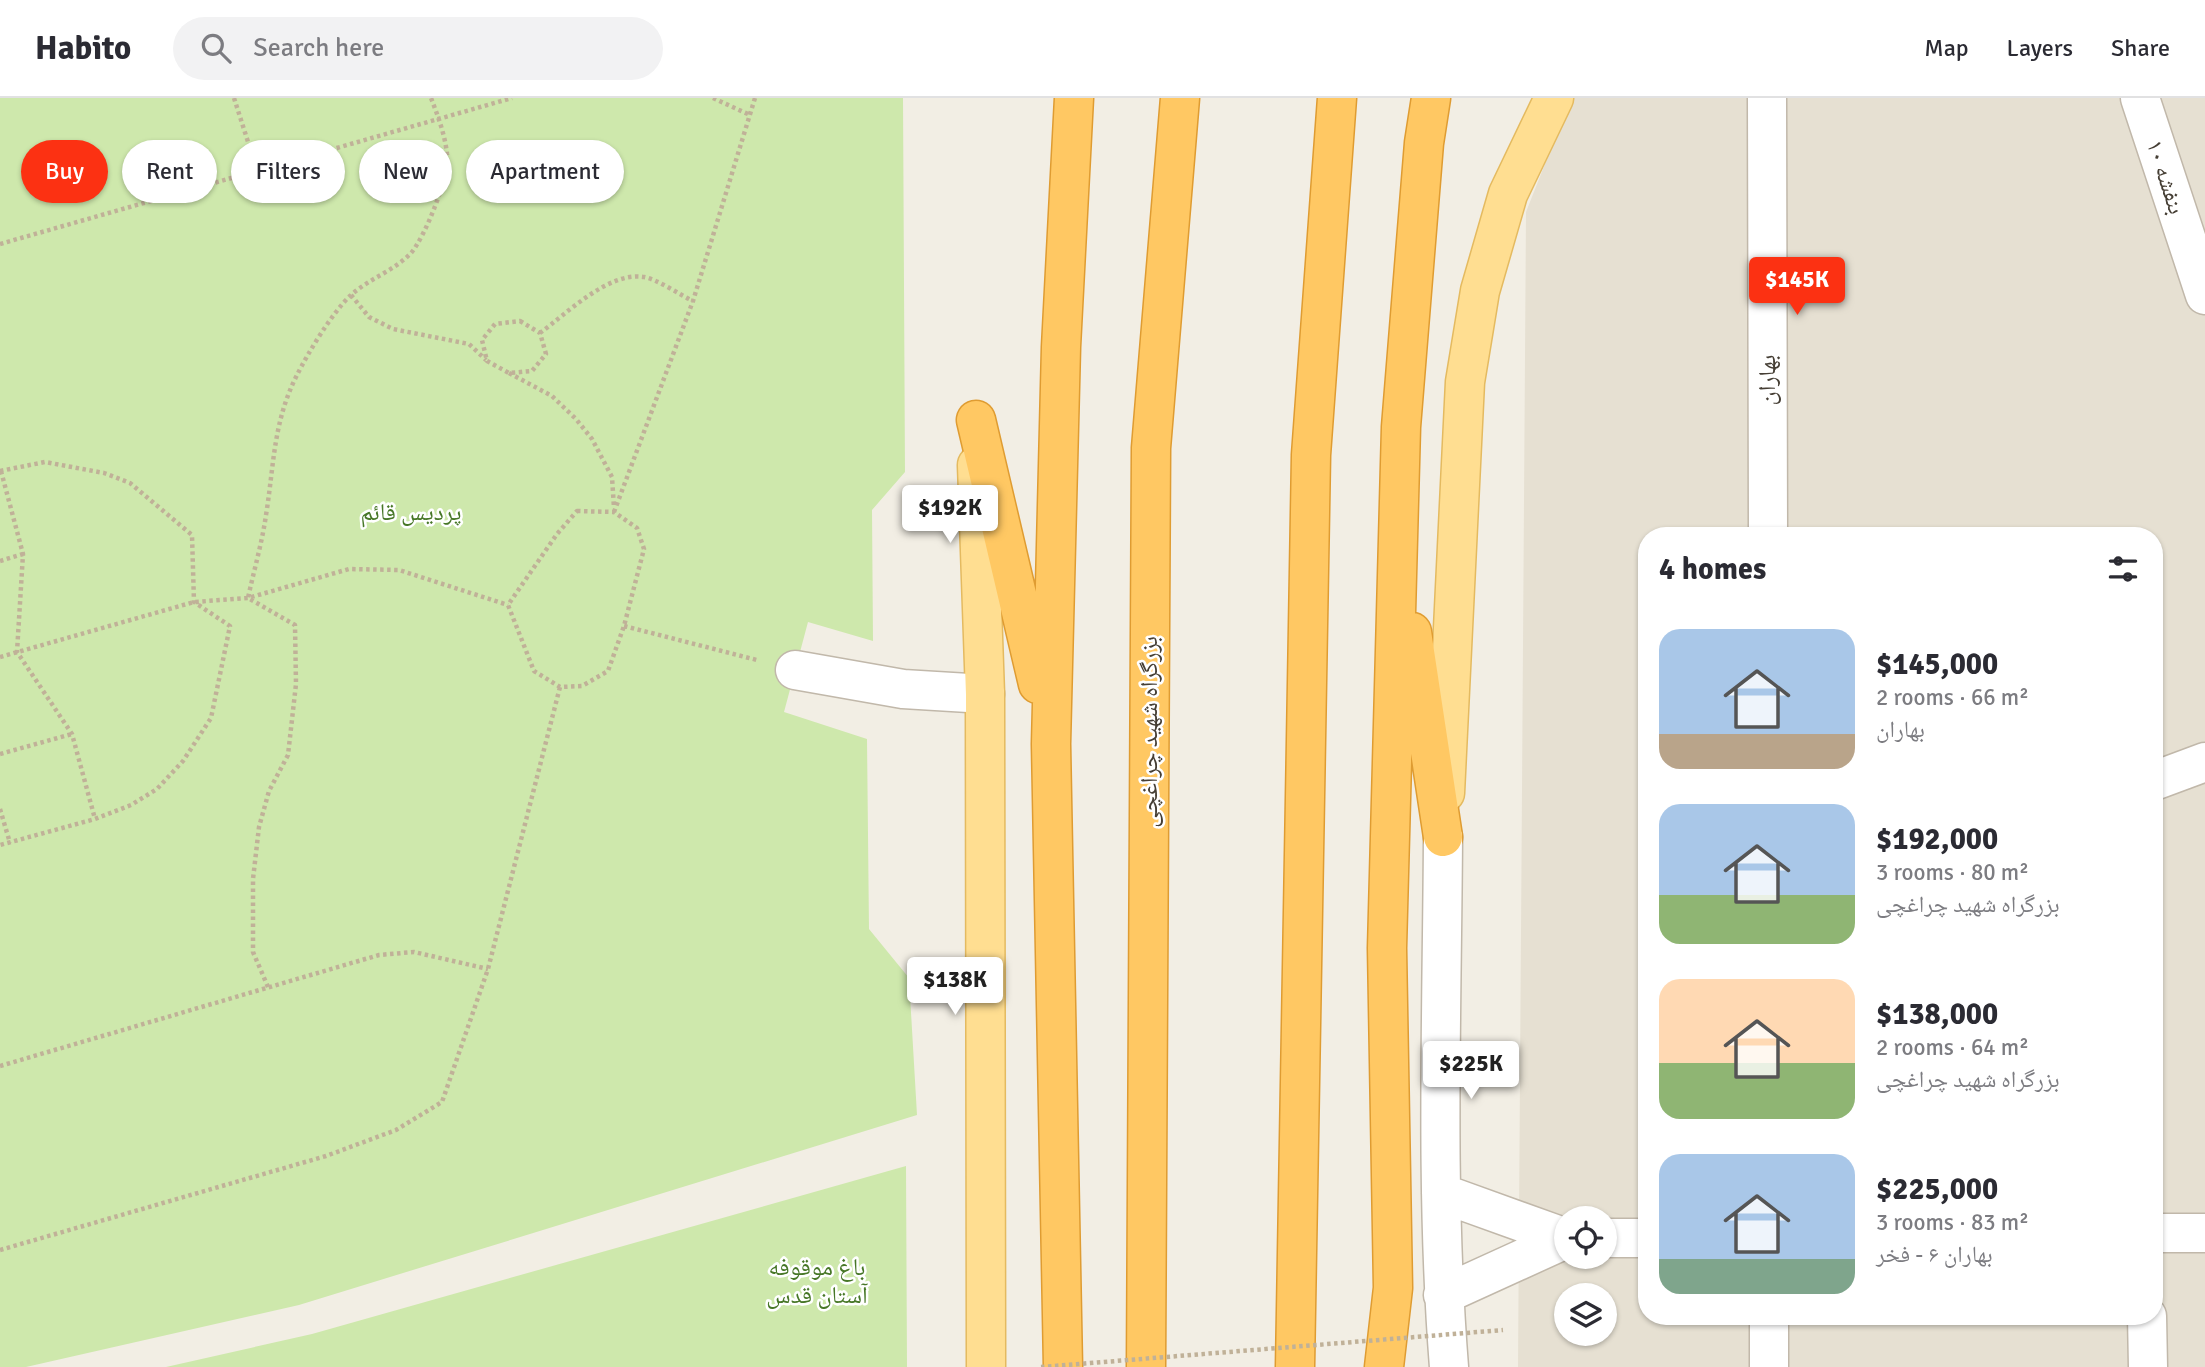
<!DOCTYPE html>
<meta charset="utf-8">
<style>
:root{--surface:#fff;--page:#f2f2f3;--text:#2b2b33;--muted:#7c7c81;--line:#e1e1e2;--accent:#fc3112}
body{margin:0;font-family:Signika,"Noto Naskh Arabic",sans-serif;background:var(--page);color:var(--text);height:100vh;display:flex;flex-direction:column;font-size:26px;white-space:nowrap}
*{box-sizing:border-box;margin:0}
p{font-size:23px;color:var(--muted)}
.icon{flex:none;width:38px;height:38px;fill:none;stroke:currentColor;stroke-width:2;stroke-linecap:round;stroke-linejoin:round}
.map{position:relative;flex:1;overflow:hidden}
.sheet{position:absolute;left:1638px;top:429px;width:525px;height:798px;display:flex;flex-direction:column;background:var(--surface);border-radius:28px;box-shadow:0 2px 5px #0004}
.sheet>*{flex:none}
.hud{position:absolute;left:21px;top:42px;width:665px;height:63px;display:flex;gap:14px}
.controls{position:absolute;left:1554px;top:1108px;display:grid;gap:14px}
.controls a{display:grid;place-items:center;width:63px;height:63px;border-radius:50%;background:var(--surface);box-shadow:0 2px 5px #0004;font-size:35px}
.price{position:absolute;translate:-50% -60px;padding:0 16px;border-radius:7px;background:#fff;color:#222;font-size:23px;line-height:46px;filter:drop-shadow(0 2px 4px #0008)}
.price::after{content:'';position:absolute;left:50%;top:42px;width:21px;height:16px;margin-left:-10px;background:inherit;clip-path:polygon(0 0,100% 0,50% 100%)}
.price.current{background:var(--accent);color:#fff}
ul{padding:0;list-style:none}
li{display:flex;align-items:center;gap:21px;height:175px;padding:0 21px}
li span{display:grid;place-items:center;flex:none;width:196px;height:140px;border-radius:21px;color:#555}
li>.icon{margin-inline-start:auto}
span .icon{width:84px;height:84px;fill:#fffc;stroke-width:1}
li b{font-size:30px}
h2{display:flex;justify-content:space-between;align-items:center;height:84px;padding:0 21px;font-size:30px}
.tag{padding:0 24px;border-radius:32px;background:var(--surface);box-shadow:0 2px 5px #0004;font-size:24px;line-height:63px}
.tag.current{background:var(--accent);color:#fff}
header{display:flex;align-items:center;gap:42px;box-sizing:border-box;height:98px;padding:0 35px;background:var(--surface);border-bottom:2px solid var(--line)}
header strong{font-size:33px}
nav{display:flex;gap:38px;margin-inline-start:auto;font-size:24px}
.search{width:490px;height:63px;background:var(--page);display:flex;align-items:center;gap:18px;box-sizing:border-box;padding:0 24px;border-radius:38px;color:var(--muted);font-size:26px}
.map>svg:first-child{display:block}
.residential{fill:#e6e0d2;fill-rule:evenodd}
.green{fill:#cee8ac}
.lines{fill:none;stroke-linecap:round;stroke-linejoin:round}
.minor-casing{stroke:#c1b8aa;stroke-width:41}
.major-casing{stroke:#e4ba60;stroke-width:41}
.highway-casing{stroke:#df9c32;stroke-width:41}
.path{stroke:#c0b198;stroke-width:4.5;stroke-dasharray:3.5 3.5;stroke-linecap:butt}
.minor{stroke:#fff;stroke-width:38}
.major{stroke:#ffde91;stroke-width:38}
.highway{stroke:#ffc863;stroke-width:38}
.path-bridge{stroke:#c0b198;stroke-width:4.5;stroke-dasharray:3.5 3.5;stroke-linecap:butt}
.labels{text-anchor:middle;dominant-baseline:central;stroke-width:5;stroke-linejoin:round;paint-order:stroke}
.street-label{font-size:24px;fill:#453e34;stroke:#fff}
.park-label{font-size:24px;fill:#477727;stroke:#fff}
</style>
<header>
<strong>Habito</strong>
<div class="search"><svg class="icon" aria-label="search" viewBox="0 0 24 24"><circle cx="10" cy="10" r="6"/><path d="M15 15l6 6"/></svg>Search here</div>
<nav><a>Map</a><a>Layers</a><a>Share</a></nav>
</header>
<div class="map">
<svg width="2205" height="1269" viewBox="0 0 2205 1269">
<rect width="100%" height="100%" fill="#f2eee4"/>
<path class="residential" d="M1571,0H2205V1269H1518L1526,114ZM1647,438H2154V1218H1647ZM1566,1120H1605V1158H1566ZM1566,1197H1605V1236H1566Z"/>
<path class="green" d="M0,0H903L905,374L872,412L873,543L808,524L784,614L867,641L869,831L909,880L917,1017L299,1207L26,1269H0Z
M906,1068L907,1269H166L312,1236Z"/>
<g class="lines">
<g class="minor-casing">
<path id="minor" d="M1767,0L1768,438
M2140,0L2205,197
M795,572L903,591L985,596
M2154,683L2205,664
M1443,739C1442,916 1435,1093 1449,1269
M1441,1095L1566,1140
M2154,1135H2205
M1605,1140H1647
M1443,1197L1566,1141
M2147,1218L2148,1269
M1769,1269V1218"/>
</g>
<g class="major-casing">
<path id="major" d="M977,367L985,596L986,1269
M1445,695L1465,284L1480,193L1508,96L1554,0"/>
</g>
<g class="highway-casing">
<path id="highway" d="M976,322L1038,586
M1412,534L1443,739
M1063,1269L1051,646L1061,249L1074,0
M1146,1269L1151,350L1180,0
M1295,1269L1311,357L1337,0
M1384,1269L1393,1190L1387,850L1401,329L1424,45L1431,0"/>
</g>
<path class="path" d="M234,0L257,72
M713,0L750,17
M0,146L512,0
M351,197L369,219L393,231L469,246L486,262
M520,223L540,235L546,256L532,273L509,275L487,263L482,242L495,226Z
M540,235C566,216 609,173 644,179C657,181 680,197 693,203
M509,275L552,298L576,321L592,341L612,379L614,410
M0,373L45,364L104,375L130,385L192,437L194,504L230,528L211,620L183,663L157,691L131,707L95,721L0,747
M1,373L23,456L17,554L72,636L95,721
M577,413L614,414L637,430L644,451L624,528L608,573L582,588L560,589L534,573L508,507L557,436Z
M614,414L693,203L755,0
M0,463L23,456
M624,528L757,562
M0,559L194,504L248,500L349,471L399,472L508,507
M0,656L72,636
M0,711L10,745
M268,889L253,854V781L259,729L269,693L288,657L296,586L295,527L248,500C254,472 262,445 266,417C274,368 273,324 297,277C308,255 332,215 350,198C368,181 394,173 411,155C425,139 450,77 447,56C445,37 438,18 431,0
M0,968L379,857L414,854L488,871
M0,1152L326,1058L396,1032L442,1004L488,871L560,589"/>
<use href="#minor" class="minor"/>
<use href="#major" class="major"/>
<use href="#highway" class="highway"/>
<path class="path-bridge" d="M1041,1269L1503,1232"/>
</g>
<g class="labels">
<g class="street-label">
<text transform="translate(2166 79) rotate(72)">بنفشه ۱۰</text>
<text transform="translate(1767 282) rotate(-90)">بهاران</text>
<text transform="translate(1149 634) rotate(-90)">بزرگراه شهید چراغچی</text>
</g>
<g class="park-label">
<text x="411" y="414">پردیس قائم</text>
<text x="817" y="1169">باغ موقوفه<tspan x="817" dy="28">آستان قدس</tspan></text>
</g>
</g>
</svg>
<div class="controls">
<a><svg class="icon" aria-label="locate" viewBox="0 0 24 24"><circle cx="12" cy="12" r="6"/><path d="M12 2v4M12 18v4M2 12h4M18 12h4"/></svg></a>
<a><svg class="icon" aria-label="layers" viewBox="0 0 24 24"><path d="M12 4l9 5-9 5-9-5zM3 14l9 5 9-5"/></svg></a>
</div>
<b class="price current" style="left:1797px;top:219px">$145K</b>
<b class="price" style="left:950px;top:447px">$192K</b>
<b class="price" style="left:955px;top:919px">$138K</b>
<b class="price" style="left:1471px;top:1003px">$225K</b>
<div class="hud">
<a class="tag current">Buy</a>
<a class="tag">Rent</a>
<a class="tag">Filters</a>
<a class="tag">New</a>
<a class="tag">Apartment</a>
</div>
<section class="sheet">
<h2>4 homes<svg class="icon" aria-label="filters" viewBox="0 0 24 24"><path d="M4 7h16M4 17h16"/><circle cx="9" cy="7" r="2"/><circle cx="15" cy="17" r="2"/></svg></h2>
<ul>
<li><span style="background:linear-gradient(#a9c7e8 75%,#b9a48a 0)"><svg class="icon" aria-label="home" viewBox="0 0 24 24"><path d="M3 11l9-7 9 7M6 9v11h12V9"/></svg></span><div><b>$145,000</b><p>2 rooms · 66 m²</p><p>بهاران</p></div></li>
<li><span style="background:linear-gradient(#a9c7e8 65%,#8fb573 0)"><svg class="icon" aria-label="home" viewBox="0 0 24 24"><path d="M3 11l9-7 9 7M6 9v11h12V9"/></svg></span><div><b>$192,000</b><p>3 rooms · 80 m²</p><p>بزرگراه شهید چراغچی</p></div></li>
<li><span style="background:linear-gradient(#ffd9b3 60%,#8fb573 0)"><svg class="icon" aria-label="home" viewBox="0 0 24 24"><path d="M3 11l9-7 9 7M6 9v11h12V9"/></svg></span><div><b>$138,000</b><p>2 rooms · 64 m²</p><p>بزرگراه شهید چراغچی</p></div></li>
<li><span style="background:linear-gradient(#a9c7e8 75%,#7fa58c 0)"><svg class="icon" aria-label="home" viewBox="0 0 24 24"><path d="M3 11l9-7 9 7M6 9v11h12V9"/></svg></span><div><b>$225,000</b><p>3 rooms · 83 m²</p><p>بهاران ۶ - فخر</p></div></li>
</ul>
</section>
</div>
